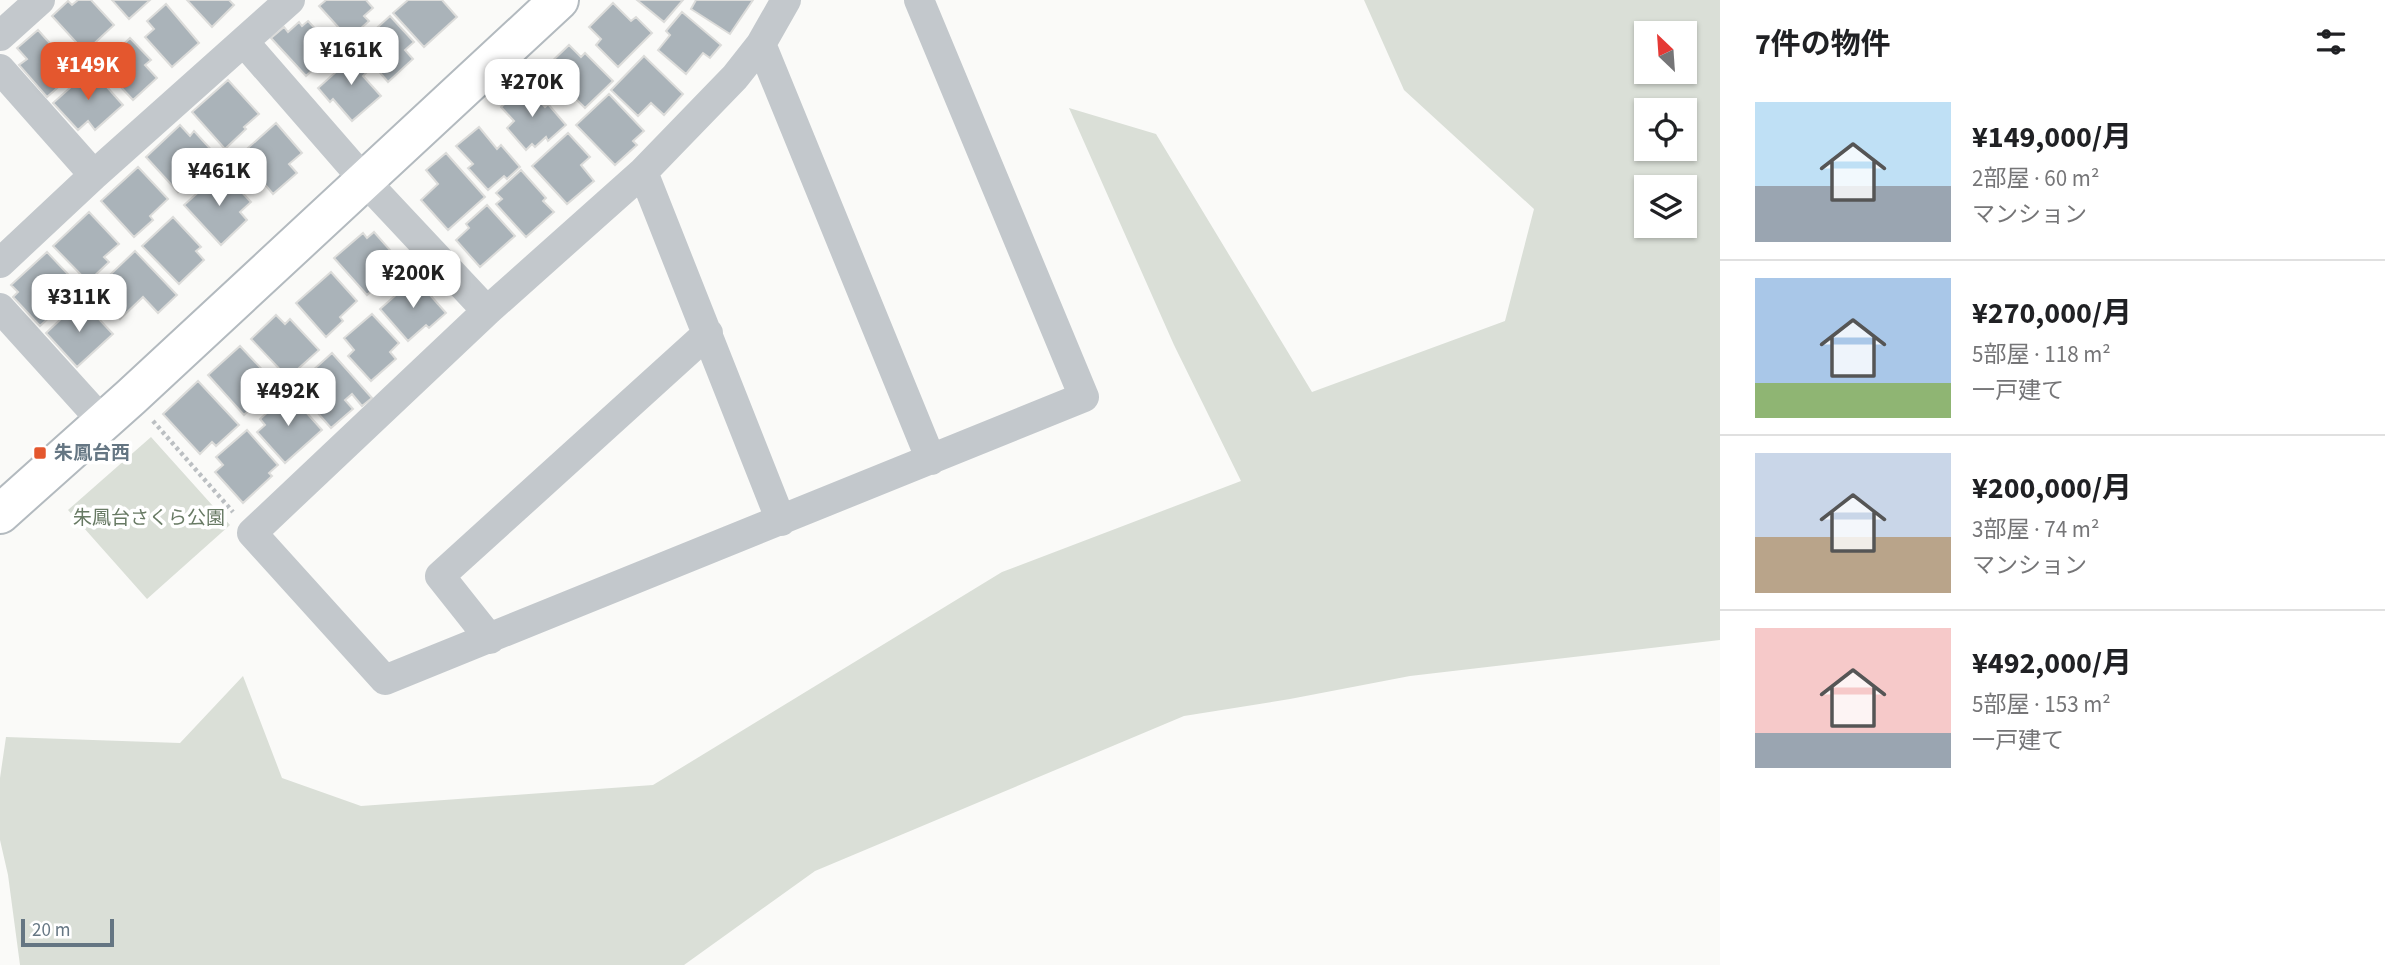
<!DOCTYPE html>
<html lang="ja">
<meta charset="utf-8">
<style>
:root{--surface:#fff;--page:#f6f6f6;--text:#202124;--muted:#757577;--line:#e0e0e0;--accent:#e4572e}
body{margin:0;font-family:"Source Sans 3","Noto Sans JP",sans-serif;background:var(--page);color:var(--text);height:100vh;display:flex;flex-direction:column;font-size:26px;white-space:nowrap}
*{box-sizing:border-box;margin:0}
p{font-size:23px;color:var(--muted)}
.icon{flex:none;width:38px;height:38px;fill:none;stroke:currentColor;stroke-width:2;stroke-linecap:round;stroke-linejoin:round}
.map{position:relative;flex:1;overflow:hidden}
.panel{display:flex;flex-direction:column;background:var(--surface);width:665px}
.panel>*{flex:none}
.needle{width:46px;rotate:335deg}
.fabs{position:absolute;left:1634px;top:21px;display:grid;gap:14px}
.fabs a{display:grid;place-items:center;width:63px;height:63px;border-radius:0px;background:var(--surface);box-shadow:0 2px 5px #0004;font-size:35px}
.scale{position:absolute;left:21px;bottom:18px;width:93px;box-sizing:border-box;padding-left:7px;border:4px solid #657683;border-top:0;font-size:19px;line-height:24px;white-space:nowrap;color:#657683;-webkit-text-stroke:5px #fff;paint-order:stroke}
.price{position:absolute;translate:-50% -60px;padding:0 16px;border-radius:14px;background:#fff;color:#222;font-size:23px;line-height:46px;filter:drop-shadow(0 2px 4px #0008)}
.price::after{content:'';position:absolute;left:50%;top:42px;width:21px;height:16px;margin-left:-10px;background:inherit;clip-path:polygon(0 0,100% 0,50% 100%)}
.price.selected{background:var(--accent);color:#fff}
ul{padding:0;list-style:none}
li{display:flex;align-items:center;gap:21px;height:175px;padding:0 35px}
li+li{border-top:2px solid var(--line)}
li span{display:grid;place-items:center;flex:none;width:196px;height:140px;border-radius:0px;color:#555}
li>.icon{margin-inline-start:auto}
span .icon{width:84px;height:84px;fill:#fffc;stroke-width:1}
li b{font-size:30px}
h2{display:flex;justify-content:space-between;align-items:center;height:84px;padding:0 35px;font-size:30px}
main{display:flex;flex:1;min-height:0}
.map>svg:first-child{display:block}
.green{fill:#dadfd7;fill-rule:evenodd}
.building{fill:#aab3b9;stroke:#dcdcda;stroke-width:2}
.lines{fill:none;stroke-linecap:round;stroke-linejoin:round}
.secondary-casing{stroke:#b3babf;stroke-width:42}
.path{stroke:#bbbfc2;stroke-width:4.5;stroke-dasharray:3.5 3.5;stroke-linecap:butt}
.street{stroke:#c3c8cc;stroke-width:30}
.secondary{stroke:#fff;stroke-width:38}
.poi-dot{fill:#e4572e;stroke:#fff;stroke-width:2.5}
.labels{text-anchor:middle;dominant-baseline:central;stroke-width:7;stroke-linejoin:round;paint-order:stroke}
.poi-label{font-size:19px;font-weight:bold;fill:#657683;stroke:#fff;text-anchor:start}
.park-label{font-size:19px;fill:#687a64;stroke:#fff}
</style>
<main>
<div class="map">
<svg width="1720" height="965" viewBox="0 0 1720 965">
<rect width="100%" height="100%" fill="#fafaf8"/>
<path class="green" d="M1364,0H1720V640L1410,676L1290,699L1184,716L815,871L684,965H20L8,875L0,840V778L6,737L180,743L243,676L282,778L361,806L653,785L1002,572L1241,481L1174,345L1069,108L1156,134L1312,392L1505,321L1534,209L1404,90ZM1647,33H1685V72H1647ZM1647,110H1685V149H1647ZM1647,187H1685V226H1647Z
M151,437L230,525L147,599L68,510Z"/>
<path class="building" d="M78,0H91L114,25L85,52L52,16L68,1L72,5Z
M112,0H150L129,19Z
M187,0H229L234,5L212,27Z
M326,0H366L373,8L364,16L369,21L349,39L319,6Z
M408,0H442L457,17L424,47L393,13Z
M637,0H683L664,22Z
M696,0H753L730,34L691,9Z
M613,3L631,21L636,17L652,33L618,67L596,45L601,39L589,27Z
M166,4L199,43L172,67L145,37L154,29L147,21Z
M682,12L721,45L710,58L703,53L686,74L658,50L670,35L666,31Z
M390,16L414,42L405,50L413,59L388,82L357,46Z
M308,21L335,50L306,76L271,38L284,27L288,32L299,22L302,26Z
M38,30L63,58L68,53L81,67L47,97L19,65L27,59L17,48Z
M130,38L151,60L145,65L157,78L133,100L104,69L112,62L109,58Z
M569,45L581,57L585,53L613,81L585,108L573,96L568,102L554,87L560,81L546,67Z
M352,50L369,70L363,76L381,96L352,121L333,99L330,102L318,88L347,62L343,58Z
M644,56L683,94L664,115L651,103L638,116L611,90Z
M91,69L123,105L95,130L88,121L78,130L53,103Z
M228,80L259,114L244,127L246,129L225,149L192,112Z
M526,85L545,107L548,104L566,125L548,141L546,137L535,147L532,144L526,150L507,128L514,121L501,107Z
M609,94L644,131L633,141L637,145L615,165L576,125Z
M276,123L302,153L289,164L297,173L273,194L240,155Z
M180,125L190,136L194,131L216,155L192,177L198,183L187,192L183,187L178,192L146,157Z
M479,127L497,149L501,145L520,167L507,179L504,176L488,190L468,168L473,164L456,146Z
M568,133L590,157L581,165L594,181L567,204L532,166Z
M446,153L485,197L448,230L421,200L438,184L426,170Z
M138,167L168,199L150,216L153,220L134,237L101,201Z
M521,170L546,198L543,201L554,212L526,237L496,204L502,199L496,193Z
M222,171L251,202L240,212L247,220L221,245L184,205Z
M487,205L515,236L480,267L456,240L469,228L466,224Z
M89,212L119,244L104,257L109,262L88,282L53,246Z
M173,217L201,247L196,251L204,260L179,284L142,246Z
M374,232L390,250L378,259L391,274L367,295L334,258L363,233L367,238Z
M135,251L177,295L158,313L143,297L120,319L93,291Z
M47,252L81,288L40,326L13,297L18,292L11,285Z
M331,272L357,301L340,317L343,321L326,337L296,303Z
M415,278L446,313L429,328L426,325L408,341L380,309Z
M81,300L113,334L77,367L46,333Z
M372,314L399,343L390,352L396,359L371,381L348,356L354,350L344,338Z
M276,315L285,324L290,319L319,350L288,378L251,339Z
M240,346L271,379L260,389L265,395L244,415L208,375Z
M332,353L372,398L362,406L352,394L345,400L353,409L331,428L301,394L308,389L301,381Z
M198,381L239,425L216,446L212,442L200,454L163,414Z
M289,393L322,430L285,463L257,432L265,425L260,419Z
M247,430L278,465L269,473L272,476L243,503L215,472L223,465L216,457Z"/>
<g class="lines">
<g class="secondary-casing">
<path id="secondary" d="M0,514L131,397L559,0"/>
</g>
<path class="path" d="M153,421L233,512"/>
<path class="street" d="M786,0L761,44L735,77L643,172L487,311L252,533L385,680L1084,397L919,0
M0,36L40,0
M244,42L365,181L487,311
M761,44L931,460
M0,69L94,175
M643,172L781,521
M0,263L94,175L290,0
M0,308L104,423
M490,639L440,576L708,333"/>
<use href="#secondary" class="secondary"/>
</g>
<rect class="poi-dot" x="33" y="446" width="14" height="14" rx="3.5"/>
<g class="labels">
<g class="poi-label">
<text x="54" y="453">朱鳳台西</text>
</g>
<g class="park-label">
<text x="149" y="518">朱鳳台さくら公園</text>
</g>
</g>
</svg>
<div class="fabs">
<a><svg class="needle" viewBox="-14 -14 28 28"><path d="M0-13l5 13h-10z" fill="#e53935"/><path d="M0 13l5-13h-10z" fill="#757577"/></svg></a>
<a><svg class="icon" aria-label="locate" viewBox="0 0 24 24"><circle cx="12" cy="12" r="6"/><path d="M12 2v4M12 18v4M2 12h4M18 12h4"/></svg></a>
<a><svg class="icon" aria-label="layers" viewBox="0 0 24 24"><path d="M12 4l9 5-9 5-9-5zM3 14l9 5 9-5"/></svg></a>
</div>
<div class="scale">20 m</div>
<b class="price" style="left:351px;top:87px">¥161K</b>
<b class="price selected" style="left:88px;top:102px">¥149K</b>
<b class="price" style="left:532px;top:119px">¥270K</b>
<b class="price" style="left:219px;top:208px">¥461K</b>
<b class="price" style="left:413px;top:310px">¥200K</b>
<b class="price" style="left:79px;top:334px">¥311K</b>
<b class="price" style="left:288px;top:428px">¥492K</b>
</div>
<section class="panel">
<h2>7件の物件<svg class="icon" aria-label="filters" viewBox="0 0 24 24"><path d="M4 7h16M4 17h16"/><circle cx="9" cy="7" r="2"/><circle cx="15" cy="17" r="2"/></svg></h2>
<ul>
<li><span style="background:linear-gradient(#bfe0f5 60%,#9aa5b1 0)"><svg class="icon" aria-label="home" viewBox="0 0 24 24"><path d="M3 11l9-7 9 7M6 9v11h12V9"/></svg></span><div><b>¥149,000/月</b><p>2部屋 · 60 m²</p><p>マンション</p></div></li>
<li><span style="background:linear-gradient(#a9c7e8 75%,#8fb573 0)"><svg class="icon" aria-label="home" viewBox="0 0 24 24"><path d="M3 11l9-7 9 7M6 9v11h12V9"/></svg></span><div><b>¥270,000/月</b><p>5部屋 · 118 m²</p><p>一戸建て</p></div></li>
<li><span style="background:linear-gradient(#c9d6e8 60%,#b9a48a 0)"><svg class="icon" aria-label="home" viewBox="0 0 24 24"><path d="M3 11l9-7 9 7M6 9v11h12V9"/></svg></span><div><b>¥200,000/月</b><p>3部屋 · 74 m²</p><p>マンション</p></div></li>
<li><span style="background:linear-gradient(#f6c9c9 75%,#9aa5b1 0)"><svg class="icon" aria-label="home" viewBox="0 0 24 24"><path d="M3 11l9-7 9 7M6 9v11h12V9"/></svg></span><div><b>¥492,000/月</b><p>5部屋 · 153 m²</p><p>一戸建て</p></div></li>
</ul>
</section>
</main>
